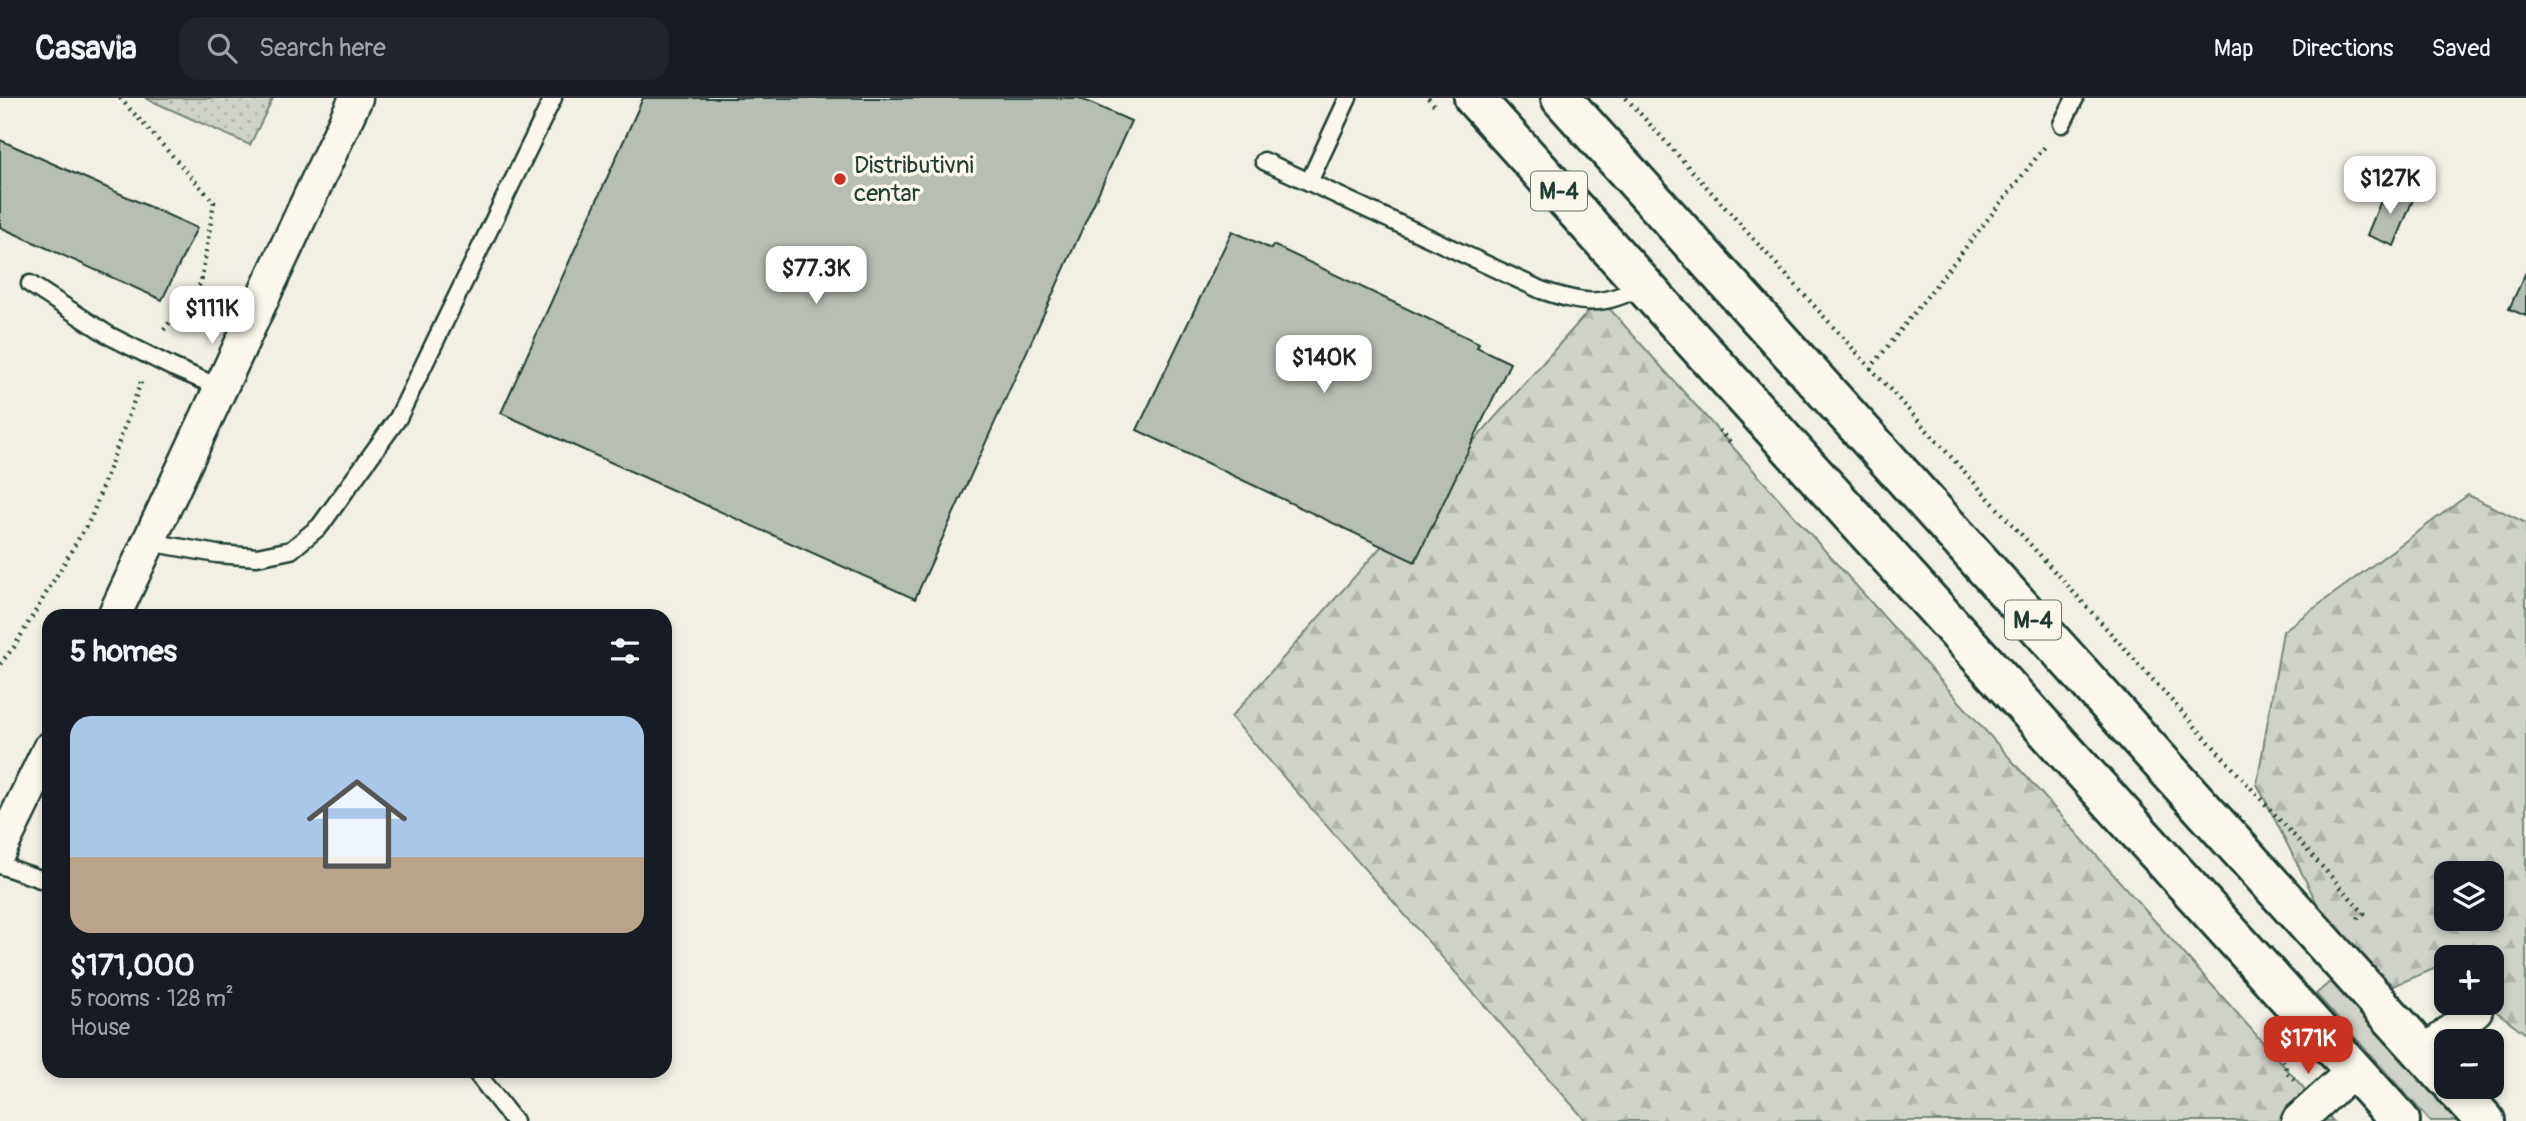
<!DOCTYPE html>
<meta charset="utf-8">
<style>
:root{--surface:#171b24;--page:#20242c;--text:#f1f3f6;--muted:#9ea1a6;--line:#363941;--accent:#c8321e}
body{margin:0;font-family:Pangolin,sans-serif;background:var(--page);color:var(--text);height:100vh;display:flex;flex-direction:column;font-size:26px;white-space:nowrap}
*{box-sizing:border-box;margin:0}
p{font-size:23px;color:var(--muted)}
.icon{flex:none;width:38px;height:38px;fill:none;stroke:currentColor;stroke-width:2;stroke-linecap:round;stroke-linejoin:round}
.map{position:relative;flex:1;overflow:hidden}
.side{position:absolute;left:42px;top:511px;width:630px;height:469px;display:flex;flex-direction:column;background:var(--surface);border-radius:21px;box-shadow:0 4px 10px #0003}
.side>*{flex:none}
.fabs{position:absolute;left:2434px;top:763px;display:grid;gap:14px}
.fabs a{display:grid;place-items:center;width:70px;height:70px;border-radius:14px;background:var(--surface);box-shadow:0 4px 10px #0003;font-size:35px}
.price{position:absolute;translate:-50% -60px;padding:0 16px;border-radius:14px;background:#fff;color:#222;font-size:23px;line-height:46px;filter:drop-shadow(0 2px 4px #0008)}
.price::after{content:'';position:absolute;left:50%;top:42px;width:21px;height:16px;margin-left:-10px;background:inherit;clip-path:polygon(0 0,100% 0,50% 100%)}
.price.current{background:var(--accent);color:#fff}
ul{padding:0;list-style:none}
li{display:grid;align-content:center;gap:14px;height:371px;padding:0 28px}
li span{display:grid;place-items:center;height:217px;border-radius:21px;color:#555}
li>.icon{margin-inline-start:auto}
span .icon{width:126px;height:126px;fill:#fffc;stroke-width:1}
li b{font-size:30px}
h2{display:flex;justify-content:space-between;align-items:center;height:84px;padding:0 28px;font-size:30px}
header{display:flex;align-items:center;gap:42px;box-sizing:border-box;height:98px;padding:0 35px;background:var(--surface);border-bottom:2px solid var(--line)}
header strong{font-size:33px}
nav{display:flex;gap:38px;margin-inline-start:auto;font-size:24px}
.search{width:490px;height:63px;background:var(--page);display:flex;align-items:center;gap:18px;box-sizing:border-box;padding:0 24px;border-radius:21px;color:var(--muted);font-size:26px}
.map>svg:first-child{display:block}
.grass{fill:#cfd2c8;stroke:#77887e;stroke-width:2}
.forest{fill:url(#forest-firs);stroke:#77887e;stroke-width:2;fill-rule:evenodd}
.park{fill:url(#park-dots);stroke:#77887e;stroke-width:2}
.building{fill:#b7beb3;stroke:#1f3d34;stroke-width:2}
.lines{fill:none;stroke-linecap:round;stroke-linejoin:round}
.lane-casing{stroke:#1f3d34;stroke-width:21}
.street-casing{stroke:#1f3d34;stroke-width:37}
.primary-casing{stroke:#1f3d34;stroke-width:44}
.path{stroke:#1f3d34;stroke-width:4.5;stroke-dasharray:2 5;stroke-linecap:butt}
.lane{stroke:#fbf7ec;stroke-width:16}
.street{stroke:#fbf7ec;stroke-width:32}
.primary{stroke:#fbf7ec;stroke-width:38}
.poi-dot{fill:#c8321e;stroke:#fbf7ec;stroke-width:2.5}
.labels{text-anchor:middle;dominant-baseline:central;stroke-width:7;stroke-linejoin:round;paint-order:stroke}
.shield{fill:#fbf7ec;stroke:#61756b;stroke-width:2}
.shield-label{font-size:23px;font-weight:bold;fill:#1f3d34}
.poi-label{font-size:24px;fill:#1f3d34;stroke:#fbf7ec;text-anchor:start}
</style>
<header>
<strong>Casavia</strong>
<div class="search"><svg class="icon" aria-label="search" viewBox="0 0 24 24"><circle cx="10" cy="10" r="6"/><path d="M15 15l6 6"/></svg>Search here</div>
<nav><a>Map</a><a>Directions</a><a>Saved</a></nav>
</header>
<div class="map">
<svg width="2526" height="1023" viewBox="0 0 2526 1023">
<defs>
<pattern id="forest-firs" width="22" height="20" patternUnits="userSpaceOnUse" patternTransform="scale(1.75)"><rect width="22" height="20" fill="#cfd2c8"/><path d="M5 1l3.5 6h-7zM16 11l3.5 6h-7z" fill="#b1b5ac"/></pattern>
<pattern id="park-dots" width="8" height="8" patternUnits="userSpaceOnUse" patternTransform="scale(1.75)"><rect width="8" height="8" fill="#cfd2c8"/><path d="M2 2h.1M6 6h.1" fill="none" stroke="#b1b5ac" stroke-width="1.8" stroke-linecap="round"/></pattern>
</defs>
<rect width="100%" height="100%" fill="#f2f0e5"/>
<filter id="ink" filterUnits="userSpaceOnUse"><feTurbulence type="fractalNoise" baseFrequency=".0143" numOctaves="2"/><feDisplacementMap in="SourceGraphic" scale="14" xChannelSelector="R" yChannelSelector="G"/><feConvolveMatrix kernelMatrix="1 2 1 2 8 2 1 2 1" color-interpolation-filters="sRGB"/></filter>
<g filter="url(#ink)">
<path class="grass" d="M2332,882L2458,1023H2430L2316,896Z"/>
<path class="forest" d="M1600,200L2333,1023H1586L1231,619Z
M2468,397L2526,425V936L2485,905H2492V859H2446V873L2441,868L2393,888L2326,823L2257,686L2283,533ZM2446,775H2492V821H2446Z"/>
<path class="park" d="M145,0H273L250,47Z"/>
<path class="building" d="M643,0H1079L1131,23L915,501L501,315Z
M0,42L197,130L162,202L0,129Z
M2387,88L2414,99L2394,148L2367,137Z
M1232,133L1271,151L1273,147L1479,245L1477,249L1510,265L1415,464L1137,332Z
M2526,174V218L2509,211Z"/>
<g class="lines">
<g class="lane-casing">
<path id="lane" d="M1348,0L1309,84L1541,192C1583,206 1603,210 1643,187
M2062,26L2075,0
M1264,63L1309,84
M30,186L110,238L172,269L221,290
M149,444L217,456L257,459L291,452L320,428L398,320L553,0
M0,767L49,784
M475,973L514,1023"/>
</g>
<g class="street-casing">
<path id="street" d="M114,518L356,0
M0,752L49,651
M2424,956L2476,912
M2298,1023L2354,972"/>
</g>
<g class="primary-casing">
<path id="primary" d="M1474,0L2400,1023
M1561,0L2446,980
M2454,989L2485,1023"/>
</g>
<path class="path" d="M120,0L214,104L201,185L162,234
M1428,0L1437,10
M1626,0L2364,815L2354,824
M1870,271L2047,46
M1719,332L1732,346
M0,566L14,549L91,420L141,284
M2278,949L2288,976L2294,981"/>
<use href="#lane" class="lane"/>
<use href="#street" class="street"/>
<use href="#primary" class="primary"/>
</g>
</g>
<circle class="poi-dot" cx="840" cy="81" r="7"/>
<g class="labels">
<g class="shield">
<rect x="1531" y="73.5" width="56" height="39" rx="5"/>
<rect x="2005" y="502.5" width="56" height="39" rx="5"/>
</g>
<g class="shield-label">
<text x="1559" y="93">M-4</text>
<text x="2033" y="522">M-4</text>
</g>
<g class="poi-label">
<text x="854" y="67">Distributivni<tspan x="854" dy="28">centar</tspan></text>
</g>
</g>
</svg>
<div class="fabs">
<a><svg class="icon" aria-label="layers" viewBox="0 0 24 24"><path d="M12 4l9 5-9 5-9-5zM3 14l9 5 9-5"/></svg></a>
<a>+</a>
<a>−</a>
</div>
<b class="price" style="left:2390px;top:118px">$127K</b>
<b class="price" style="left:816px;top:208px">$77.3K</b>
<b class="price" style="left:212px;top:248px">$111K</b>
<b class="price" style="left:1324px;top:297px">$140K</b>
<b class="price current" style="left:2308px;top:978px">$171K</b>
<section class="side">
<h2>5 homes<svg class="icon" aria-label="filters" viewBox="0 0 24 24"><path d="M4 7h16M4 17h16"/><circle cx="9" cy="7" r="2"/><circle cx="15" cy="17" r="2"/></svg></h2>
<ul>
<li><span style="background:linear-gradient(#a9c7e8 65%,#b9a48a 0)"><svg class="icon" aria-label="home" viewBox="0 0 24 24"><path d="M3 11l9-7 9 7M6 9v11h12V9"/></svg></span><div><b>$171,000</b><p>5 rooms · 128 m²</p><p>House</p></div></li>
</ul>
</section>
</div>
